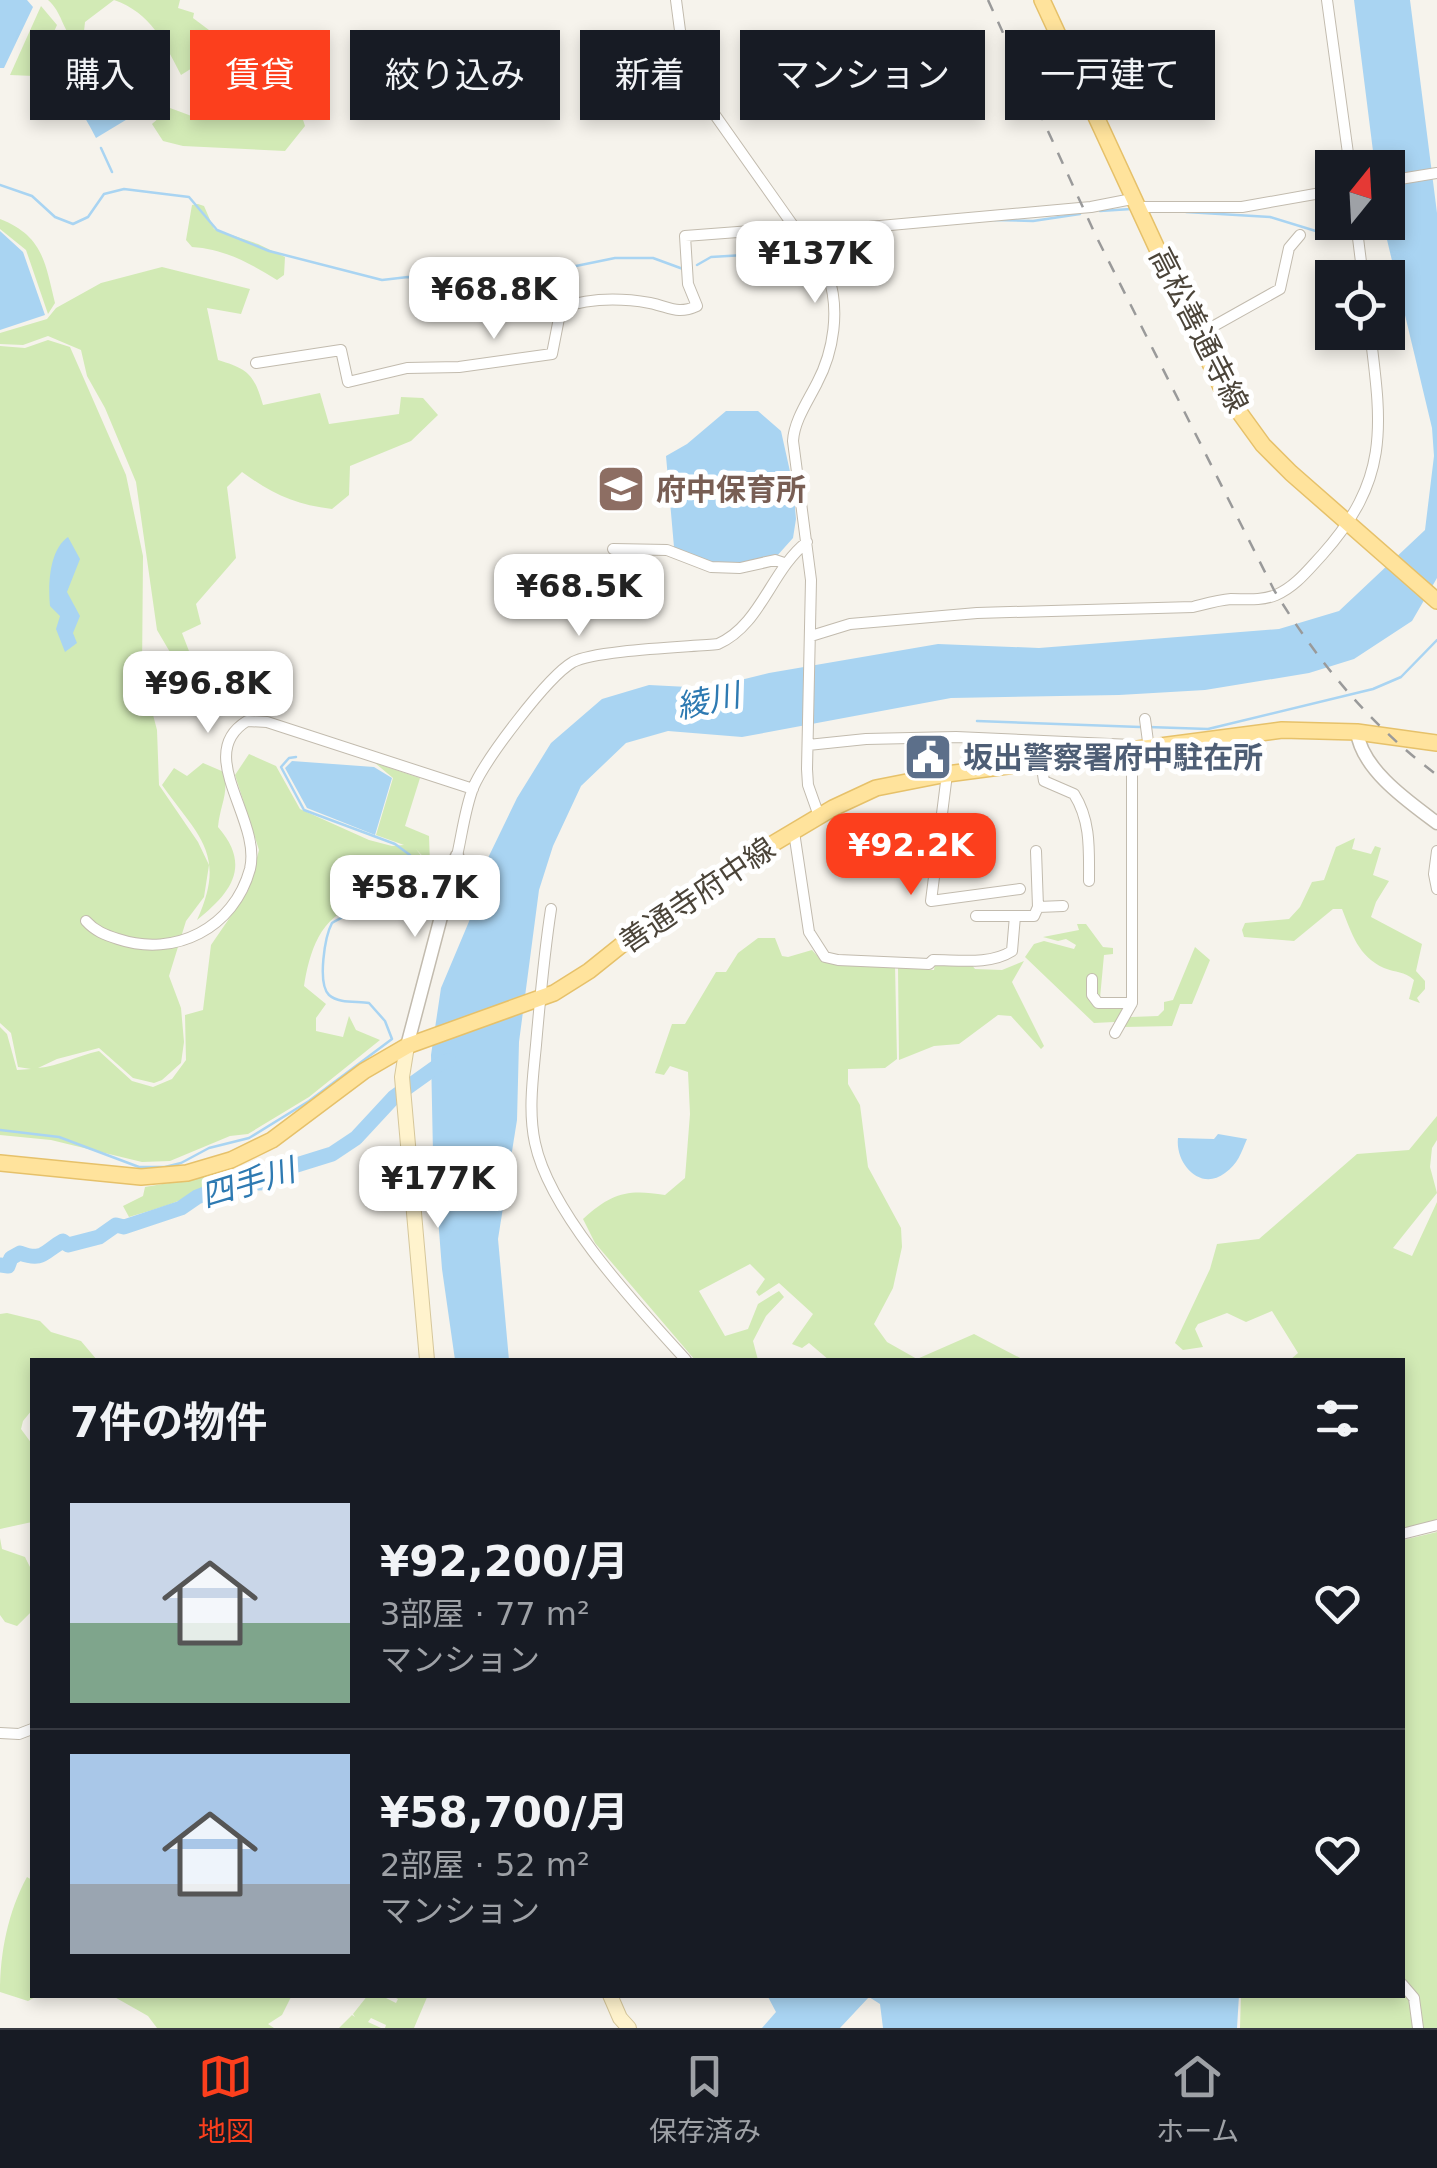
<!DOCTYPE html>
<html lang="ja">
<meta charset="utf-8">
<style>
:root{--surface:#171b24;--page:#20242c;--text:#f1f3f6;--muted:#9ea1a6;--line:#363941;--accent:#fc3f1d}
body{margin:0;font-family:"DejaVu Sans","Noto Sans JP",sans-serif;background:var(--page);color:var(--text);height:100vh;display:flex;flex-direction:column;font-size:38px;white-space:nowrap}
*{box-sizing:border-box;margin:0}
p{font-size:32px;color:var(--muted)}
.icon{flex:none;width:55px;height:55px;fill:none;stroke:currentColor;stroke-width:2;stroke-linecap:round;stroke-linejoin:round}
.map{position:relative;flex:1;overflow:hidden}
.side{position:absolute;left:30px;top:1358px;width:1375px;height:640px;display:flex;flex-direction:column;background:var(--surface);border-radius:0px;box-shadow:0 5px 15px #0003}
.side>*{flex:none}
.top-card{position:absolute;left:30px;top:30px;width:1378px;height:90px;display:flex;gap:20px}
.needle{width:65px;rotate:18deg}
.tools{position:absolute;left:1315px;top:150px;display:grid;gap:20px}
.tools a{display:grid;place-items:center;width:90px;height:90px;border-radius:0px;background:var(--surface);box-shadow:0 5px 15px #0003;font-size:50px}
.price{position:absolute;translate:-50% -85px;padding:0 22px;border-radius:20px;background:#fff;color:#222;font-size:32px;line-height:65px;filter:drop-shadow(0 2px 5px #0008)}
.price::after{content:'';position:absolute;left:50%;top:60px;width:30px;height:22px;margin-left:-15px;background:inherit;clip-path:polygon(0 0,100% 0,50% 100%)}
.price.on{background:var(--accent);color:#fff}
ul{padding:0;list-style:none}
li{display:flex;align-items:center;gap:30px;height:250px;padding:0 40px}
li+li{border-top:2px solid var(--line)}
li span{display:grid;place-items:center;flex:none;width:280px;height:200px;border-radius:0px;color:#555}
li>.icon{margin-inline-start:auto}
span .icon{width:120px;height:120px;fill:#fffc;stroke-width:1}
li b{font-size:42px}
h2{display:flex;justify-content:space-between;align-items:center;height:120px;padding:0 40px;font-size:42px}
.chip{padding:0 35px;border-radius:0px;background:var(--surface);box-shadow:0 5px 15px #0003;font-size:35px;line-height:90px}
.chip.on{background:var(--accent);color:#fff}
.tabs{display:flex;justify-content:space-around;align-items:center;height:140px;border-top:2px solid var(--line);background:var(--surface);font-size:28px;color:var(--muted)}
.tabs a{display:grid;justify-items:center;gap:5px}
.tabs .on{color:var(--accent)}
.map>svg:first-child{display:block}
.green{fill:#d2eab5}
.water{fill:#a9d4f2}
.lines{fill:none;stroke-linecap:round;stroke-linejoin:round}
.stream{stroke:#a9d4f2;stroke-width:2.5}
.river{stroke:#a9d4f2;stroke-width:15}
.minor-casing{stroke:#c2bbae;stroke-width:12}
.tertiary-casing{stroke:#c2bbae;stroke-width:15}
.secondary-casing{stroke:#d6c79b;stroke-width:16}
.primary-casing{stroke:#e6c16a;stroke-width:18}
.minor{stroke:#fff;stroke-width:10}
.tertiary{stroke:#fff;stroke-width:12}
.secondary{stroke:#fff3cd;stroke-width:14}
.primary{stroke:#ffe39c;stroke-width:15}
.rail{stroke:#9a9a9a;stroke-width:2.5;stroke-dasharray:12 12;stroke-linecap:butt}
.labels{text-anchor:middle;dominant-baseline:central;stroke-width:10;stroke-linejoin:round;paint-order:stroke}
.street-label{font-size:30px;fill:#4b4439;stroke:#fff}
.education-label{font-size:30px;font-weight:bold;fill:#785e54;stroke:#fff;text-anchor:start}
.service-label{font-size:30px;font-weight:bold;fill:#4e5e75;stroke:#fff;text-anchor:start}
.water-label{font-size:32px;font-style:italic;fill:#2e7ab2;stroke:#fff}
</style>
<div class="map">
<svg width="1437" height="2028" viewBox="0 0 1437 2028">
<rect width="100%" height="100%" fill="#f6f3ec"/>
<path class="green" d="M48,0H180L178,8L194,13L193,18L225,42L248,51L273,35C299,41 306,50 315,75L298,104L305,126L285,151L183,146L163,141L152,124L170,108L197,118L215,103L201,85L223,72L213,55L181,75C164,42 151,13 114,0L85,22L83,41L75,42C62,29 62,12 48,0Z
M41,6L57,25L34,76L10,75Z
M198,204L204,206L214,229L258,244L285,257L284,275L277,280C250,263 224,249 192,247L186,240L192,205Z
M0,219C43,236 45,262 55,303L48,314L26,250L0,229Z
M162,267L250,289L241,314L207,308L218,360C248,369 254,374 263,405L320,393L329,424L399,414L401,397L423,398L438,415L411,441L350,466L349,495L332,509C295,505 271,493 242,472L227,487L236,558L196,604L201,624L182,633L206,695L248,700C235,708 216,709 201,705L157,630L136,482L105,408L87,376L81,350L48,336L23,345L0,344V333L47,319L56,308L101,283Z
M48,340L70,347L126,475L143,556L142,673L157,730L159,785L198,842L209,865L204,897L186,921L169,976L181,1008L184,1042L181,1063L162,1080L154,1083L133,1078L99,1048L57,1059L38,1068C59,1066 77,1056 99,1051L132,1081L153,1087L172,1079L186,1060L185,1015L203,1010L211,945L248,891L259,850L235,775L249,754L276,766L300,809L369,840L392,846L404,845L376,835L393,778L375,763L420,778L405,826L429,836L430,864L416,849L430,867L398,908C386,908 369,904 358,906C320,914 309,954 304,986L326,1004L316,1018V1031L343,1037L349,1016L356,1030L380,1040L309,1097L248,1134L230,1136L170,1161L142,1162L51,1140L0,1135V1027L7,1034L17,1070L31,1069L18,1067L11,1033L0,1023V346L25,348Z
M203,763L224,772C229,794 220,805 218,827C252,866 231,893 197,920C227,854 199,837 162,785L174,768L187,776Z
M1355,838L1352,849L1371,854L1375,846L1381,848L1373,875L1389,881L1376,902L1371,917L1422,944L1416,971L1425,981V989L1417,998L1420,1003L1409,999L1414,980C1404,971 1396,973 1384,968C1358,956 1352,934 1342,909H1333L1294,941L1244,937L1242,930L1245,923L1289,919L1300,907L1312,882L1324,880L1336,847Z
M1077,924H1086L1103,947L1113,948V954L1104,955L1100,998L1126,1007L1131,1017L1158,1016L1164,1010V1002L1173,1000L1195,947L1210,960L1192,1004H1180L1172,1026L1124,1027L1114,1022L1094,1023L1025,957L1034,944L1044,941L1074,949L1076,945L1066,939L1058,941L1043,937L1079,930Z
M758,938H775L782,956L788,957L812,950L823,962L895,965L897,1059L885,1068L848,1069V1084L860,1105L868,1167L901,1228L902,1247L893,1288L874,1324L887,1342L917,1359L974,1334L1024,1360H829L809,1343L802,1348L792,1344L813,1314L779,1283L759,1296L756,1292L765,1279L750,1264L699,1291L725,1336L748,1329L758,1304L779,1291L784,1297L766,1316L753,1341L758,1360H695L595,1243L583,1219C612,1193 627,1189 665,1195L685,1178L690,1114L688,1072L670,1066L664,1075L655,1073L672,1024H685L716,972H726L738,953Z
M1024,961L1012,982L1044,1046L1041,1049L1011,1016L998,1015L959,1044L934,1046L899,1060L898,967L934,970L935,964H971L975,969L1002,970Z
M1437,1116V1140L1432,1148L1430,1167L1437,1193L1393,1248L1412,1256L1437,1202V1521L1403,1529L1402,1360H1290L1298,1353L1272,1311L1246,1322L1227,1313L1198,1324L1195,1329L1203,1347L1183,1350L1175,1343L1210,1269L1217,1244L1259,1239L1357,1154L1409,1150Z
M215,1175C194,1201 160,1207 129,1217L123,1206L143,1196L145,1187Z
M7,1313L40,1321L51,1332L81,1341L97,1360H32V1410L23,1421L21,1429L32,1444V1522L0,1529V1314Z
M1437,1532V2028H1240L1241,1995H1402L1403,1540Z
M0,1538L2,1549L25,1557L32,1571L31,1612L17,1626L5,1622L0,1615Z
M27,1877L32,1880V1995H39L28,2001L0,1992C0,1952 8,1912 27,1877Z
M111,1995H292L282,2015L268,2024L274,2028H157L148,2016Z
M368,1995H380L396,2003L398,1999L390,1995H428L414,2028H385L386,2025L371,2018L368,2022L381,2028H339L352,2015L355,2017L353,2014Z"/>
<path class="water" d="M0,0H27L33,7L4,68H0Z
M1354,0H1410L1437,213V578L1412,621L1354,659L1309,673L1205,690L1119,695L951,698L742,737L668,731L626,743L581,786L553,846L539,890L519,1042L517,1120L498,1239L509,1360H455L442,1269L433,1154L431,1055L441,988L473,912L487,860L517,798L551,743L602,699L649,685L708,688L769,673L938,644L1039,648L1279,629L1339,611L1425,530L1434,456L1432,428L1383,223L1388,222V168L1375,167Z
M74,44L125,75L149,106L96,138C88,121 57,73 57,60Z
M0,231L23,252L45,315L0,330Z
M726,411H758L781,431L793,485L796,519L793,538L776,557L742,565L710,564L674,547L666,456L687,444Z
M68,537L80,559L67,592L80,616L73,633L77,643L65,652L56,629L60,616L50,606C48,585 49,550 68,537Z
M292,761L374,767L392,778L375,835L307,808L285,768Z
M1218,1134L1247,1139C1241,1153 1238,1164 1225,1173C1200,1192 1175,1163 1178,1138L1214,1139Z
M767,1995H1239L1237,2028H883L880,2004L869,1997L840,2028H762L776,2012Z"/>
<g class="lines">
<path class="stream" d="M46,59L59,63
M101,148L112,172
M0,185L32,196L55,217L73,224L88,217L104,194L124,189L189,197L217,230L269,251L382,280L408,277L433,281L454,271L493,265L571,267L615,258H653L683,269
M1100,211L1131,209
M1186,212L1270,217L1319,232L1350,236
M994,220L1033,221L1080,214
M1366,234L1378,232L1388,236
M697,265L711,257L761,254L778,238
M977,721L1140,727
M1148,727L1208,729L1373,689L1401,677L1437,640
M0,1130L59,1137L139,1167H165L181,1163L209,1148L249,1138L309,1101L392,1039L385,1021L369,1003C357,1001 339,1004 329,995C317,983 325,936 332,923C358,907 413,895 410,855L395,844L304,810L281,767L289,758L296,757"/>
<path class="river" d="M0,1265L8,1266L11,1258L20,1253C44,1262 44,1251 63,1241L68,1245L99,1237L116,1225L124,1227L181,1208L197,1197L256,1174L259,1183C268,1183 282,1176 287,1168L332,1154L356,1138L394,1097L443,1062L449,1061"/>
<g class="minor-casing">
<path id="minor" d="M676,0L684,61L691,81L828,275C840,309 834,351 817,383C808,401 794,421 793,441L811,580L807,769L808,785L819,816
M1327,0L1350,168
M1084,91L1127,72L1164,70
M1388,181L1437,173
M1138,207H1242L1332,191
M1356,222L1363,278
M1196,336L1280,289L1289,248L1300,235
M256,363L341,350L348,382L407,368L459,367L552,354L561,308C589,298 621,298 650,303C670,307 677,315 697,306L688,284L685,236L751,231L791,234L1091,207L1132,199
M613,549L667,550L711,567L740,568L775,560L784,563
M811,636L850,624L977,613L1193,607C1205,604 1218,600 1231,599C1246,599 1261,601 1276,595C1295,587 1308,570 1322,555C1390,479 1382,427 1370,332
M1145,719L1149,749
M808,745L866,739L956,737L1132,745V1003L1115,1033
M1041,761L1044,781L1074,794C1091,821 1089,850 1089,881
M947,774L931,901L1020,889
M794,832L809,932L825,957L838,960L929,964L933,960C959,960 990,965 1012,951L1015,916H1034L1038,907L1036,851
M1437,851L1434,874L1437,889
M457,856C462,834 465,809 473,788C485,760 547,677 573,662C595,650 688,647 718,644C761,625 771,570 807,542
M1038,907L1063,906
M551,909C544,954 540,999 536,1045C533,1077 528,1111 535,1143C550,1214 638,1307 686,1360
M976,916H1015
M86,921C95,931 105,935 118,939C175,958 234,928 250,869C262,819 193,754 247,721L267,722L473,789
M1092,979V995L1098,1003H1132
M1402,1534L1437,1525
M0,1733L19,1734L32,1729
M1402,1984L1414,1998L1418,2028"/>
</g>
<g class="tertiary-casing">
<path id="tertiary" d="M1357,732C1362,770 1409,802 1437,823
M407,1046L457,856"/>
</g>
<g class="secondary-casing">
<path id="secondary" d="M407,1046L402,1077L427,1360
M610,1995L620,2018L629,2028"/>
</g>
<g class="primary-casing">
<path id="primary" d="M1042,0L1221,387L1263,445L1291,473L1437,601
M0,1163L141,1177L187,1173L231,1160L272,1140L364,1071L407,1046L554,993L589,971L675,902L833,808L876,788L947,774L1282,730L1357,732L1437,743"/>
</g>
<use href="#minor" class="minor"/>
<use href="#tertiary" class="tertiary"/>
<use href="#secondary" class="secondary"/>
<use href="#primary" class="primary"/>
<path class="rail" d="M988,0L1096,236L1274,590C1317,661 1371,726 1437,775"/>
</g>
<defs>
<g id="school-square" transform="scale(2.5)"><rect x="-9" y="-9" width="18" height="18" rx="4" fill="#8d6e63" stroke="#fff"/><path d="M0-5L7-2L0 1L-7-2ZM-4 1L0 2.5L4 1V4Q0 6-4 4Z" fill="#fff"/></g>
<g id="civic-square" transform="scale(2.5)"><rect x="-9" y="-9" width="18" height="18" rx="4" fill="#5c6f8a" stroke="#fff"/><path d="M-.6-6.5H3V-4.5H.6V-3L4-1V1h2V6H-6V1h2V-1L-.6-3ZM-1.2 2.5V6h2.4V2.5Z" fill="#fff"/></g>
</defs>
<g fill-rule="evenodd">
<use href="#school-square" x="621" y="489"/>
<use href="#civic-square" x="928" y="757"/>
</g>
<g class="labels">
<g class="street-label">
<text transform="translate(1199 330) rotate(63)">高松善通寺線</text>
<text transform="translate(697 895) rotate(-34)">善通寺府中線</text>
</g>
<g class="education-label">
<text x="656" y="489">府中保育所</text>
</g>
<g class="service-label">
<text x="963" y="757">坂出警察署府中駐在所</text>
</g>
<g class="water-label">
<text transform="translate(708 701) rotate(-12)">綾川</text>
<text transform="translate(248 1183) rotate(-17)">四手川</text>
</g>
</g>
</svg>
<div class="tools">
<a><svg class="needle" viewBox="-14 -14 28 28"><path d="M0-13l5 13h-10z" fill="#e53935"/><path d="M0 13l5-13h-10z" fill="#9ea1a6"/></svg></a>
<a><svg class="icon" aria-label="locate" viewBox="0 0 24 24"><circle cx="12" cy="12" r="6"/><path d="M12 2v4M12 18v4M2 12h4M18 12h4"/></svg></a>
</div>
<b class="price" style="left:815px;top:306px">¥137K</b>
<b class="price" style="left:494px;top:342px">¥68.8K</b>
<b class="price" style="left:579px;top:639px">¥68.5K</b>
<b class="price" style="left:208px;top:736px">¥96.8K</b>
<b class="price on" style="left:911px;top:898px">¥92.2K</b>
<b class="price" style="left:415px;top:940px">¥58.7K</b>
<b class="price" style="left:438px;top:1231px">¥177K</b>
<div class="top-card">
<a class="chip">購入</a>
<a class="chip on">賃貸</a>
<a class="chip">絞り込み</a>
<a class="chip">新着</a>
<a class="chip">マンション</a>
<a class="chip">一戸建て</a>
</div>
<section class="side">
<h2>7件の物件<svg class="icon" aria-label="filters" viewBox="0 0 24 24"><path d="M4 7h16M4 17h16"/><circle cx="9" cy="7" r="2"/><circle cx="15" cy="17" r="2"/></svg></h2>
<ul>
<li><span style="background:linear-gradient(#c9d6e8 60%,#7fa58c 0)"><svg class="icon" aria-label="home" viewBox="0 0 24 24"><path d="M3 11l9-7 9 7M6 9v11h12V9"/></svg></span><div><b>¥92,200/月</b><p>3部屋 · 77 m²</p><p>マンション</p></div><svg class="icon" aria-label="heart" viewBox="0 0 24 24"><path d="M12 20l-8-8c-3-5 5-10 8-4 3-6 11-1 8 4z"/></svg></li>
<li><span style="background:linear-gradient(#a9c7e8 65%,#9aa5b1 0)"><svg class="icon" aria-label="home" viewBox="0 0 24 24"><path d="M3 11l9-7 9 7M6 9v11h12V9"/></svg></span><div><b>¥58,700/月</b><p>2部屋 · 52 m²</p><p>マンション</p></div><svg class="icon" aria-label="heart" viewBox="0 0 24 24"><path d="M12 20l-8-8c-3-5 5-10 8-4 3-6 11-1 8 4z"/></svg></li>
</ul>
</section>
</div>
<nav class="tabs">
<a class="on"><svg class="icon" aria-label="map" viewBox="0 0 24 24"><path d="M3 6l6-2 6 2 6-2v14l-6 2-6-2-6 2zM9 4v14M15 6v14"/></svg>地図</a>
<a><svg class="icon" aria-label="saved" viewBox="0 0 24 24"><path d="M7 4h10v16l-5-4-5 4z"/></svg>保存済み</a>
<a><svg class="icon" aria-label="home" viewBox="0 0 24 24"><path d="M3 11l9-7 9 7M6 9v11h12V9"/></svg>ホーム</a>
</nav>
